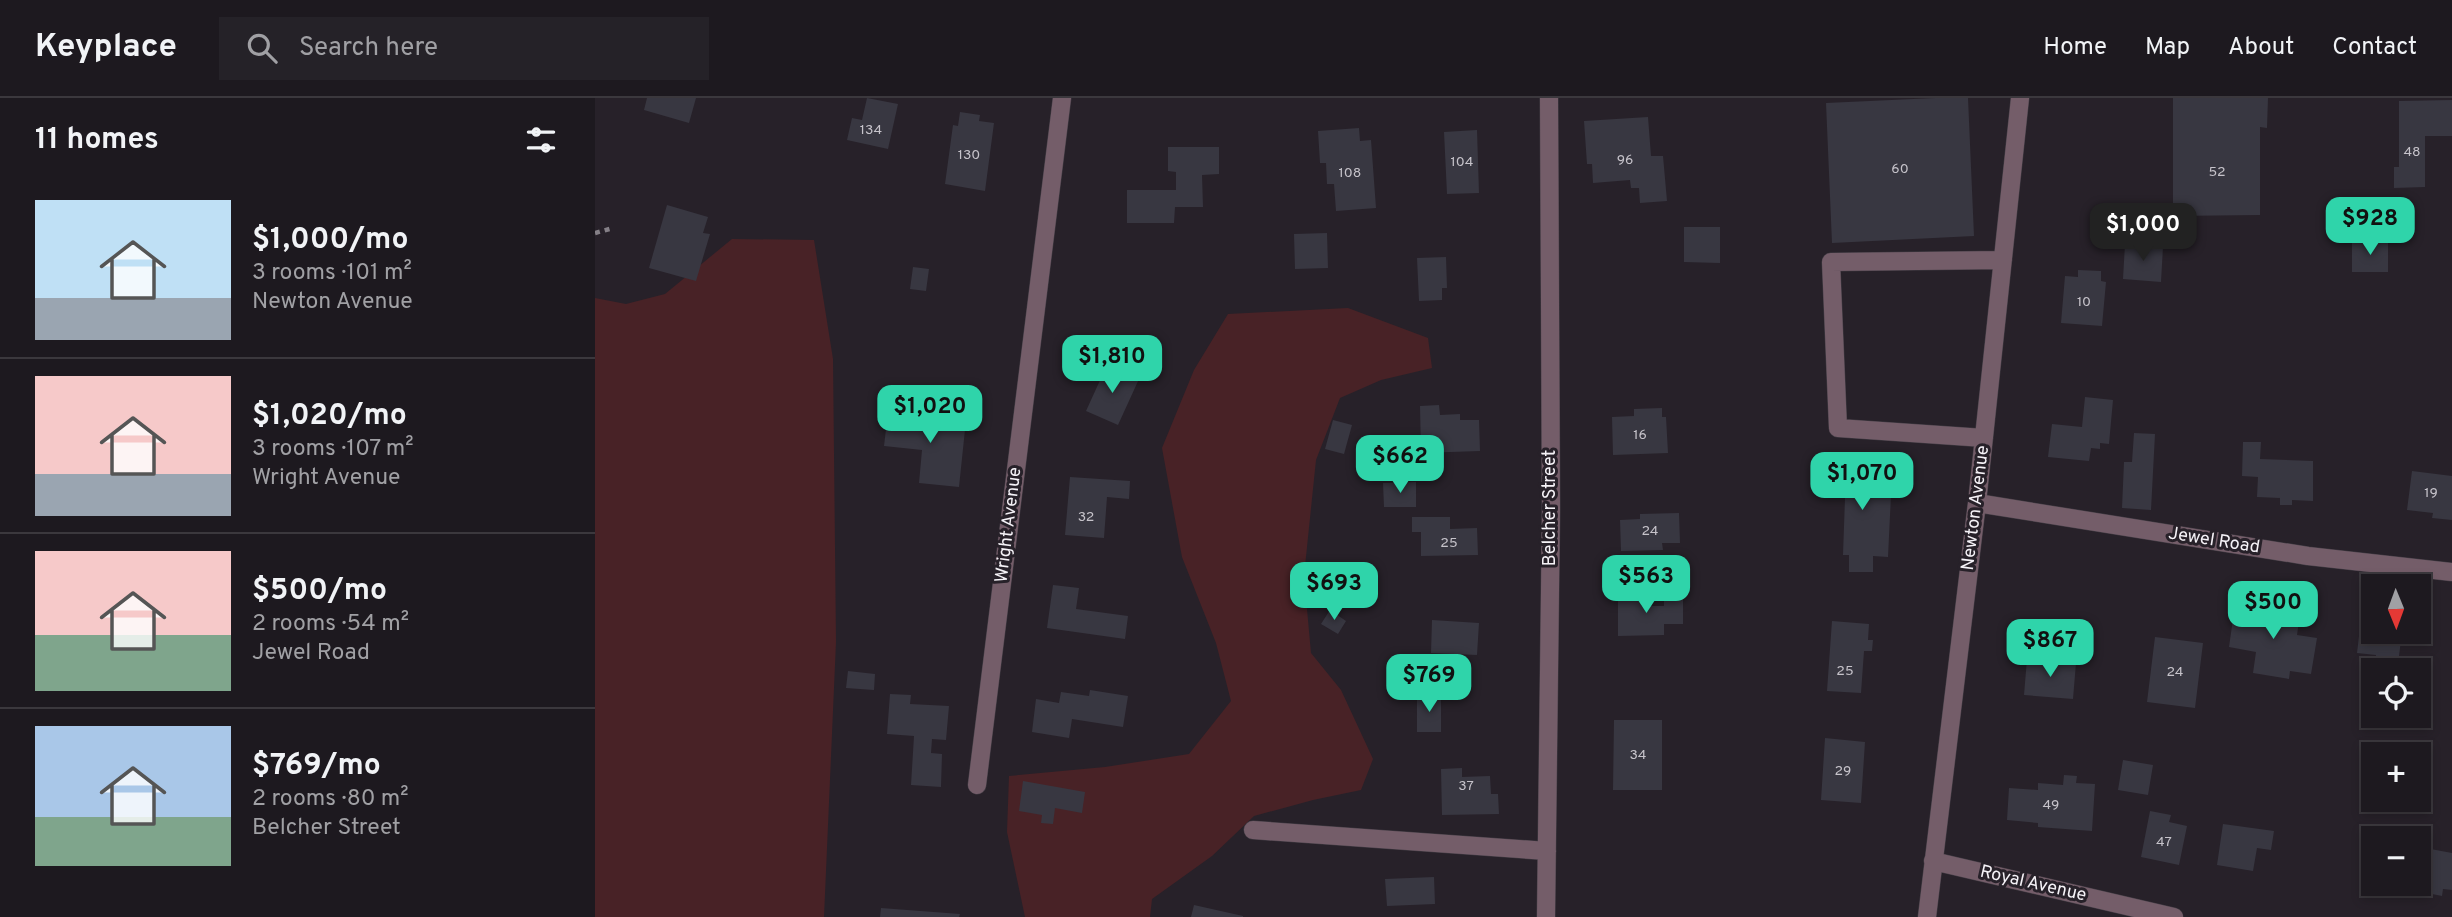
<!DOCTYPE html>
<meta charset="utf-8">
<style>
:root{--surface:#1d191f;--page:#252228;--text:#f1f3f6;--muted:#a0a0a4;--line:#3b383d;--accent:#2fd4aa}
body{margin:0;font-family:Overpass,sans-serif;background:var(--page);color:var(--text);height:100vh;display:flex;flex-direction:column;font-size:26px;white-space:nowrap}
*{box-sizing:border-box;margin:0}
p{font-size:23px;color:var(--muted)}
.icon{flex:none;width:38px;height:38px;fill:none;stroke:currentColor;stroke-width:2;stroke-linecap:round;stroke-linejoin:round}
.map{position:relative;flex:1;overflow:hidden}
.sheet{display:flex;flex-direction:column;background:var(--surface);width:595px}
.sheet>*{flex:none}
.needle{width:46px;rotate:179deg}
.tools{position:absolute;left:1766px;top:476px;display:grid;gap:14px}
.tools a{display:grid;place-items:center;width:70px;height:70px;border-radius:0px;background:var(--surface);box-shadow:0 4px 10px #0003,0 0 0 2px var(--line);font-size:35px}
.price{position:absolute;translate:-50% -60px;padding:0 16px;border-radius:14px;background:var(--accent);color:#111;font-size:23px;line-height:46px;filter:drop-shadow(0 2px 4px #0008)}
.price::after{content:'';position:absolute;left:50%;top:42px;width:21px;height:16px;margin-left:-10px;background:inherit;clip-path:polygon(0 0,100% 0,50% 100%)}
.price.selected{background:#222;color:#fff}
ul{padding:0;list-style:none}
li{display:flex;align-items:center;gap:21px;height:175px;padding:0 35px}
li+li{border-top:2px solid var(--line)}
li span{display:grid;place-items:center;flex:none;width:196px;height:140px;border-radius:0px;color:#555}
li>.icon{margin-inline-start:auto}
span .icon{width:84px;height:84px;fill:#fffc;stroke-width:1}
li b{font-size:30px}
h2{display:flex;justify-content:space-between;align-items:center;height:84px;padding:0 35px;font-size:30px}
header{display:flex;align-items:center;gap:42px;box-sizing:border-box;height:98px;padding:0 35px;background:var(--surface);border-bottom:2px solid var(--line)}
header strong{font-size:33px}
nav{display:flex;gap:38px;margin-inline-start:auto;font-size:24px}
.search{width:490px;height:63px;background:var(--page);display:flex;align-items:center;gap:18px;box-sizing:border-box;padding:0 24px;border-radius:0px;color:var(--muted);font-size:26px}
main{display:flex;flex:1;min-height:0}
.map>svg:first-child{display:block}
.green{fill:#482226}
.building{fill:#383741}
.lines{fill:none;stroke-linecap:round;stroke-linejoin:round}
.minor-casing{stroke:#443e46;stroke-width:19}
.path{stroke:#858087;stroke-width:4.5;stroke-dasharray:5 5;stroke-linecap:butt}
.minor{stroke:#745d69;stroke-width:18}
.labels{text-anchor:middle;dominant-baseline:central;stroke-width:6;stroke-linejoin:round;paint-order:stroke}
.number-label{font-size:14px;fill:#c6c3ca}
.street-label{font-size:18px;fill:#f5f2f7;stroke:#272129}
</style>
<header>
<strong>Keyplace</strong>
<div class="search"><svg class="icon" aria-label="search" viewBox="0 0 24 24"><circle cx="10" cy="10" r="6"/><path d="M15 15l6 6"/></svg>Search here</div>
<nav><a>Home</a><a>Map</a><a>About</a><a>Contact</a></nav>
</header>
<main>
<section class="sheet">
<h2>11 homes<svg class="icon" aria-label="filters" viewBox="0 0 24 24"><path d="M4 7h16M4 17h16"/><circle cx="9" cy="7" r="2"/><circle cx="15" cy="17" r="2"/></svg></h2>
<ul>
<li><span style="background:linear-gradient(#bfe0f5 70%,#9aa5b1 0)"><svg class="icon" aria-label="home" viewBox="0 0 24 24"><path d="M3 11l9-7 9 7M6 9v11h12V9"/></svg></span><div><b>$1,000/mo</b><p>3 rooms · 101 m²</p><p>Newton Avenue</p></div></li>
<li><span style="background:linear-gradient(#f6c9c9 70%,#9aa5b1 0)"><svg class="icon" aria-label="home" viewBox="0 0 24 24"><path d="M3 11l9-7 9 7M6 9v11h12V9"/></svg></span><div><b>$1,020/mo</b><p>3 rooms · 107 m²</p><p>Wright Avenue</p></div></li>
<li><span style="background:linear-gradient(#f6c9c9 60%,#7fa58c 0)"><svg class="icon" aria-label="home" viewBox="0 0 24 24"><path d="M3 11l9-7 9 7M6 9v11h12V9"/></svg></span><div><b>$500/mo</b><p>2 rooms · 54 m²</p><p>Jewel Road</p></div></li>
<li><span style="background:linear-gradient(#a9c7e8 65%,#7fa58c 0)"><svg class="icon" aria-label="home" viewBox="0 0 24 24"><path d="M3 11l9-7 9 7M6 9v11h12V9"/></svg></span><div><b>$769/mo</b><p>2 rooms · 80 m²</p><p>Belcher Street</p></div></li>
</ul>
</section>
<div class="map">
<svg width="1857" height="819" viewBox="0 0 1857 819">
<rect width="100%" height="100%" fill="#272129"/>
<path class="green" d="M137,141L219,142L238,261L241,544L229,819H0V200L31,206L70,196Z
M753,210L833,240L837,270L786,282L745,300L721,362L709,478L716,555L746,592L778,661L766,692L718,702L659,718L617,758L557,801L555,819H430L412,734L414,678L510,669L594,656L636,603L621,545L587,459L567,350L599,272L633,216Z"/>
<path class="building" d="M52,0H101L94,25L49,12Z
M272,0L303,6L293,51L252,42L257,20L267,22Z
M1340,0H1373L1379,138L1237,145L1231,5Z
M1578,0H1673L1672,30L1665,29V117L1578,118Z
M1857,2V38H1830V89L1799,90V69H1804V3Z
M365,14L385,17L384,23L399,25L390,93L350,86L358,27L363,28Z
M1053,19L1056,58H1068L1072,103L1045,105L1044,90H1036L1035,82L998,85L997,66H992L989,23Z
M764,30L765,43L776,42L781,110L741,113L739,86H732L731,65H725L723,33Z
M882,32L884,95L852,96L849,34Z
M573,49H624V76L607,77L608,109H580L579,125H532V92H581V74L573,73Z
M72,107L113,119L108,135L115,136L101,183L54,170Z
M1089,129H1125V165L1089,164Z
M732,135L733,170L700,171L699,136Z
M1757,144H1793V174H1757Z
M1530,146L1568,149L1566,184L1528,181Z
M851,159L852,190H847V202L824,203L822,160Z
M318,169L334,171L331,193L315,191Z
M1483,172L1506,173V183L1511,184L1507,228L1466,225L1470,178L1483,179Z
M512,267L544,281L523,327L491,313Z
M1490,299L1518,302L1514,346L1505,345V351L1496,350L1494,363L1453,359L1457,326L1487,329Z
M844,307L845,317L865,316V322H884L885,353L826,355L825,308Z
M1067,310V319H1071L1073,355L1018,357L1017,319L1039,318V311Z
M293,314L371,322L364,389L324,385L327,352L289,348Z
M738,322L757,327L749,356L730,351Z
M1539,335L1560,336L1556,412L1527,410L1529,364H1537Z
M1648,344H1666L1665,361L1718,363V403L1697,402V407H1685V400L1662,399L1663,379L1647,378Z
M1239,360L1285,362L1284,397H1296L1293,459L1278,458V474H1254V457H1248L1250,400H1237Z
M1817,373L1857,378V422L1837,420L1838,415L1812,412Z
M475,379L535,383L534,401L512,399L509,440L470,437Z
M821,384V409H789L788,385Z
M1084,415L1085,445H1067L1068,452L1026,453L1025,422L1045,421V416Z
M817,419H855V431L882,430L883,457L826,458V434H817Z
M458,487L484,490L481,511L533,518L530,541L452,530Z
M1023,491H1046V508H1069V500H1088V526H1069V537L1023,538Z
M1640,507L1705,516L1702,537L1722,540L1716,576L1695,573L1694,581L1658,575L1661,554L1634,549Z
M735,512L751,523L743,536L726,526Z
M1766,521L1778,522V534H1807L1804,558L1830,561L1825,597L1824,572H1779L1781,557L1762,555Z
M837,522L884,525L882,557L836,555Z
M1237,523L1274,526L1273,542H1278L1277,553H1269L1266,595L1232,593Z
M1560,539L1608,545L1600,610L1552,604Z
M1432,561L1481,565L1478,601L1429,597Z
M253,573L280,576L279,592L251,590Z
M495,592L533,598L528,629L477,621L474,640L437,634L441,601L464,605L466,594L494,598Z
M295,596L316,597L315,606L354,608L351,642L337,641L336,655L347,656L346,689L316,687L319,638L292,636Z
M822,598H846V634H822Z
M1019,622H1067V692H1018Z
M1230,640L1270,644L1266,705L1226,702Z
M1528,662L1558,667L1553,697L1523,692Z
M867,670V679L895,678L896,696H903L904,716L847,717L846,671Z
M1469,677L1482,678L1481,685L1500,686L1497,733L1443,729V725L1412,722L1414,690L1443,692V685L1468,687Z
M428,683L490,694L487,715L460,710L458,726L446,725L447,717L424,713Z
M1555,713L1576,717L1574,724L1592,728L1584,767L1546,759Z
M1628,726L1679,733L1676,752L1662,750L1658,773L1622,767Z
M1825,749L1857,755V792L1848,791L1847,798L1837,796L1838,790L1824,787Z
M839,779L840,806L792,808L790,781Z
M599,807L648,818V819H596Z
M286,810L365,816L364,819H285Z"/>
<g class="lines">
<g class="minor-casing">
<path id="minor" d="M1389,340L1243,330L1236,164L1408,162
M1382,405L1713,458L1857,474
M382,687L467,0
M658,732L952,753
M1338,763L1579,819
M951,819L956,411L954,0
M1332,819L1382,405L1425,0"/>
</g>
<path class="path" d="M0,135L18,130"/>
<use href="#minor" class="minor"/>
</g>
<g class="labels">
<g class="number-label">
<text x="276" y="32">134</text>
<text x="1817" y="54">48</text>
<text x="374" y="57">130</text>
<text x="1030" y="62">96</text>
<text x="867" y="64">104</text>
<text x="1305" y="71">60</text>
<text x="1622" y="74">52</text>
<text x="755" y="75">108</text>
<text x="1489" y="204">10</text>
<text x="1045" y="337">16</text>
<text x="1836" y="395">19</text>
<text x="491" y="419">32</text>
<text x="1055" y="433">24</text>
<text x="854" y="445">25</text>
<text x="1250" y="573">25</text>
<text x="1580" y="574">24</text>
<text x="1043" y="657">34</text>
<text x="1248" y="673">29</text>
<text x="871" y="688">37</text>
<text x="1456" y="707">49</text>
<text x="1569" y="744">47</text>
</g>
<g class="street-label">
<text transform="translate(955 410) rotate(-90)">Belcher Street</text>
<text transform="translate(1381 410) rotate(-83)">Newton Avenue</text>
<text transform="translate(414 427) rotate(-83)">Wright Avenue</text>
<text transform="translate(1619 443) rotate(9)">Jewel Road</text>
<text transform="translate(1438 786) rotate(13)">Royal Avenue</text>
</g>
</g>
</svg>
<div class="tools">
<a><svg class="needle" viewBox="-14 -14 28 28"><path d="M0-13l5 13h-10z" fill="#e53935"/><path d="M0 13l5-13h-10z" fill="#a0a0a4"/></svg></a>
<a><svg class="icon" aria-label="locate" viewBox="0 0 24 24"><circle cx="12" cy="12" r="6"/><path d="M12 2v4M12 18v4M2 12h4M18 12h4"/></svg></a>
<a>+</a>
<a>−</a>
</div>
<b class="price" style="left:1775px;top:159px">$928</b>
<b class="price selected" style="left:1548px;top:165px">$1,000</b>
<b class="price" style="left:517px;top:297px">$1,810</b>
<b class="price" style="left:335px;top:347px">$1,020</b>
<b class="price" style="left:805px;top:397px">$662</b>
<b class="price" style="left:1267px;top:414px">$1,070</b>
<b class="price" style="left:1051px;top:517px">$563</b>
<b class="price" style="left:739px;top:524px">$693</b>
<b class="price" style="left:1678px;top:543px">$500</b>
<b class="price" style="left:1455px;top:581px">$867</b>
<b class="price" style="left:834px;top:616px">$769</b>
</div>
</main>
